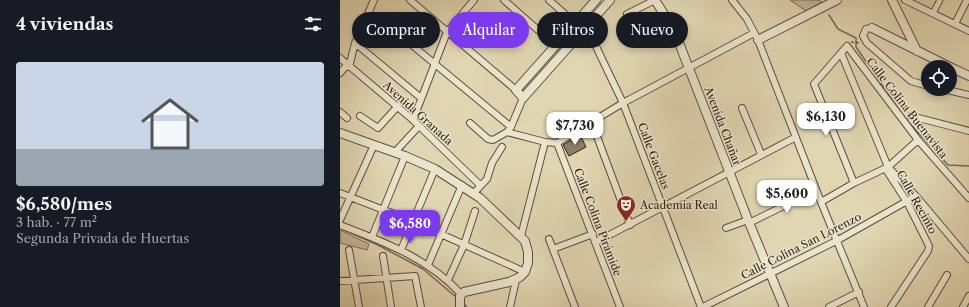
<!DOCTYPE html>
<html lang="es">
<meta charset="utf-8">
<style>
:root{--surface:#171b24;--page:#20242c;--text:#f1f3f6;--muted:#9ea1a6;--accent:#7c3aed}
body{margin:0;font-family:"Libre Caslon Text",serif;background:var(--page);color:var(--text);height:100vh;display:flex;flex-direction:column;font-size:15px;white-space:nowrap}
*{box-sizing:border-box;margin:0}
p{font-size:13px;color:var(--muted)}
.icon{flex:none;width:22px;height:22px;fill:none;stroke:currentColor;stroke-width:2;stroke-linecap:round;stroke-linejoin:round}
.map{position:relative;flex:1;overflow:hidden}
.sheet{display:flex;flex-direction:column;background:var(--surface);width:340px}
.sheet>*{flex:none}
.banner{position:absolute;left:12px;top:12px;width:380px;height:36px;display:flex;gap:8px}
.controls{position:absolute;left:581px;top:60px;display:grid;gap:8px}
.controls a{display:grid;place-items:center;width:36px;height:36px;border-radius:50%;background:var(--surface);box-shadow:0 2px 6px #0003;font-size:20px}
.price{position:absolute;translate:-50% -34px;padding:0 9px;border-radius:8px;background:#fff;color:#222;font-size:13px;line-height:26px;filter:drop-shadow(0 1px 2px #0008)}
.price::after{content:'';position:absolute;left:50%;top:24px;width:12px;height:9px;margin-left:-6px;background:inherit;clip-path:polygon(0 0,100% 0,50% 100%)}
.price.on{background:var(--accent);color:#fff}
ul{padding:0;list-style:none}
li{display:grid;align-content:center;gap:8px;height:212px;padding:0 16px}
li span{display:grid;place-items:center;height:124px;border-radius:4px;color:#555}
li>.icon{margin-inline-start:auto}
span .icon{width:72px;height:72px;fill:#fffc;stroke-width:1}
li b{font-size:17px}
h2{display:flex;justify-content:space-between;align-items:center;height:48px;padding:0 16px;font-size:17px}
.pill{padding:0 14px;border-radius:18px;background:var(--surface);box-shadow:0 2px 6px #0003;font-size:14px;line-height:36px}
.pill.on{background:var(--accent);color:#fff}
main{display:flex;flex:1;min-height:0}
.map>svg:first-child{display:block}
.green{fill:#c2b797;stroke:#7a6c57}
.lines{fill:none;stroke-linecap:round;stroke-linejoin:round}
.stream{stroke:#766854;stroke-width:1.5}
.building{fill:#8c7f67;stroke:#312117}
.pedestrian-casing{stroke:#5d4e3e;stroke-width:7}
.minor-casing{stroke:#5d4e3e;stroke-width:8}
.tertiary-casing{stroke:#5d4e3e;stroke-width:10}
.path{stroke:#312117;stroke-width:1;stroke-dasharray:3 2;stroke-linecap:butt}
.pedestrian{stroke:#ebe4cc;stroke-width:5}
.minor{stroke:#ebe4cc;stroke-width:6}
.tertiary{stroke:#ebe4cc;stroke-width:8}
.labels{text-anchor:middle;dominant-baseline:central;stroke-width:3;stroke-linejoin:round;paint-order:stroke}
.street-label{font-size:11px;fill:#312117;stroke:#ebe4cc}
.poi-label{font-size:11px;fill:#312117;stroke:#ebe4cc;text-anchor:start}
</style>
<main>
<section class="sheet">
<h2>4 viviendas<svg class="icon" aria-label="filters" viewBox="0 0 24 24"><path d="M4 7h16M4 17h16"/><circle cx="9" cy="7" r="2"/><circle cx="15" cy="17" r="2"/></svg></h2>
<ul>
<li><span style="background:linear-gradient(#c9d6e8 70%,#9aa5b1 0)"><svg class="icon" aria-label="home" viewBox="0 0 24 24"><path d="M3 11l9-7 9 7M6 9v11h12V9"/></svg></span><div><b>$6,580/mes</b><p>3 hab. · 77 m²</p><p>Segunda Privada de Huertas</p></div></li>
</ul>
</section>
<div class="map">
<svg width="629" height="307" viewBox="0 0 629 307">
<rect width="100%" height="100%" fill="#e0d6b1"/>
<filter id="stains"><feTurbulence type="fractalNoise" baseFrequency=".005" numOctaves="4"/><feColorMatrix values="0 0 0 0 .2 0 0 0 0 .09 0 0 0 0 .02 0 0 0 .5 -.17"/></filter>
<radialGradient id="worn" r=".72"><stop offset=".6" stop-color="#630" stop-opacity="0"/><stop offset="1" stop-color="#630" stop-opacity=".3"/></radialGradient>
<path class="green" d="M450,0H478L482,2L466,11Z
M235,30L237,32L189,89L181,91L232,31Z
M0,230L29,244L27,250L0,243Z"/>
<g class="lines">
<path class="stream" d="M489,15L498,29L516,38V47L564,117L608,165L629,166
M2,229L38,245L83,269L116,297
M124,304L127,307"/>
</g>
<path class="building" d="M240,135L246,147L229,156L223,145Z"/>
<g class="lines">
<g class="pedestrian-casing">
<path id="pedestrian" d="M593,13L600,0"/>
</g>
<g class="minor-casing">
<path id="minor" d="M70,0L176,90
M164,0L198,30L218,43
M209,0L252,38L283,103L361,307
M392,0L407,19L418,40L481,202L524,307
M565,0L629,31
M287,14L315,0
M615,24L627,0
M532,28L526,29L523,36L527,43L571,81L588,86
M66,40L171,127
M15,43L81,98
M501,53L548,167L547,171L567,202L589,246L588,251L551,307
M0,58L73,120L140,185
M9,67L15,43L34,0
M0,73L7,65
M603,89L629,95
M402,108L421,154
M0,112L7,118
M20,116L38,128L58,106
M571,116L629,131
M73,120L107,32L134,0
M130,123L148,139L153,140L167,132L171,127L183,98
M252,123L290,225
M167,132L205,142L217,143
M217,143L283,103L414,33
M217,143L280,307
M55,152L79,126
M548,167L576,196L629,259
M514,183L474,84L507,46L578,140L629,198
M0,193L72,221L185,272
M133,194L147,179L152,163L162,147
M481,202L514,183L548,167L578,140
M0,220L34,145
M409,223L476,190
M0,225C44,242 88,258 121,294
M386,228L408,220
M181,236L205,142
M32,237L65,156
M209,239L235,307
M256,242L456,137
M213,249L253,234
M9,250L19,307
M61,250L95,169
M43,256L51,307
M88,265L122,185
M108,280L124,245L135,211
M0,281L75,276L81,307
M170,307L176,280
M363,307L498,240L576,196
M489,307L519,292
M588,307L607,275
M623,307L629,296"/>
</g>
<g class="tertiary-casing">
<path id="tertiary" d="M256,0L176,90L183,98L270,0
M315,0L334,30L408,220L444,307
M552,0L577,51
M532,28L610,67
M418,40L497,0
M610,67L629,76
M0,133L65,156L95,169L140,198L185,241L188,252V263L185,272L180,277L169,282L124,292L120,296V307"/>
</g>
<path class="path" d="M511,42L520,43"/>
<use href="#pedestrian" class="pedestrian"/>
<use href="#minor" class="minor"/>
<use href="#tertiary" class="tertiary"/>
</g>
<defs>
<g id="theatre-pin" transform="scale(1)"><path d="M0 17L-7.5 6A9.5 9.5 0 1 1 7.5 6Z" fill="#8f2418" stroke="#ebe4cc"/><path d="M-5-5.5Q0-4 5-5.5V0Q5 5 0 6Q-5 5-5 0ZM-3.3-2.5H-1v1.5H-3.3ZM1-2.5H3.3v1.5H1ZM-2.8 1Q0 5.5 2.8 1Z" fill="#fff"/></g>
</defs>
<g fill-rule="evenodd">
<use href="#theatre-pin" x="286" y="205"/>
</g>
<g class="labels">
<g class="street-label">
<text transform="translate(567 108) rotate(52)">Calle Colina Buenavista</text>
<text transform="translate(78 113) rotate(42)">Avenida Granada</text>
<text transform="translate(383 126) rotate(69)">Avenida Chañar</text>
<text transform="translate(314 156) rotate(69)">Calle Gacelas</text>
<text transform="translate(577 202) rotate(61)">Calle Recinto</text>
<text transform="translate(258 222) rotate(69)">Calle Colina Pirámide</text>
<text transform="translate(461 246) rotate(-27)">Calle Colina San Lorenzo</text>
</g>
<g class="poi-label">
<text x="300" y="205">Academia Real</text>
</g>
</g>
<rect width="100%" height="100%" filter="url(#stains)"/>
<rect width="100%" height="100%" fill="url(#worn)"/>
</svg>
<div class="controls">
<a><svg class="icon" aria-label="locate" viewBox="0 0 24 24"><circle cx="12" cy="12" r="6"/><path d="M12 2v4M12 18v4M2 12h4M18 12h4"/></svg></a>
</div>
<b class="price" style="left:486px;top:137px">$6,130</b>
<b class="price" style="left:235px;top:146px">$7,730</b>
<b class="price" style="left:447px;top:214px">$5,600</b>
<b class="price on" style="left:70px;top:244px">$6,580</b>
<div class="banner">
<a class="pill">Comprar</a>
<a class="pill on">Alquilar</a>
<a class="pill">Filtros</a>
<a class="pill">Nuevo</a>
</div>
</div>
</main>
